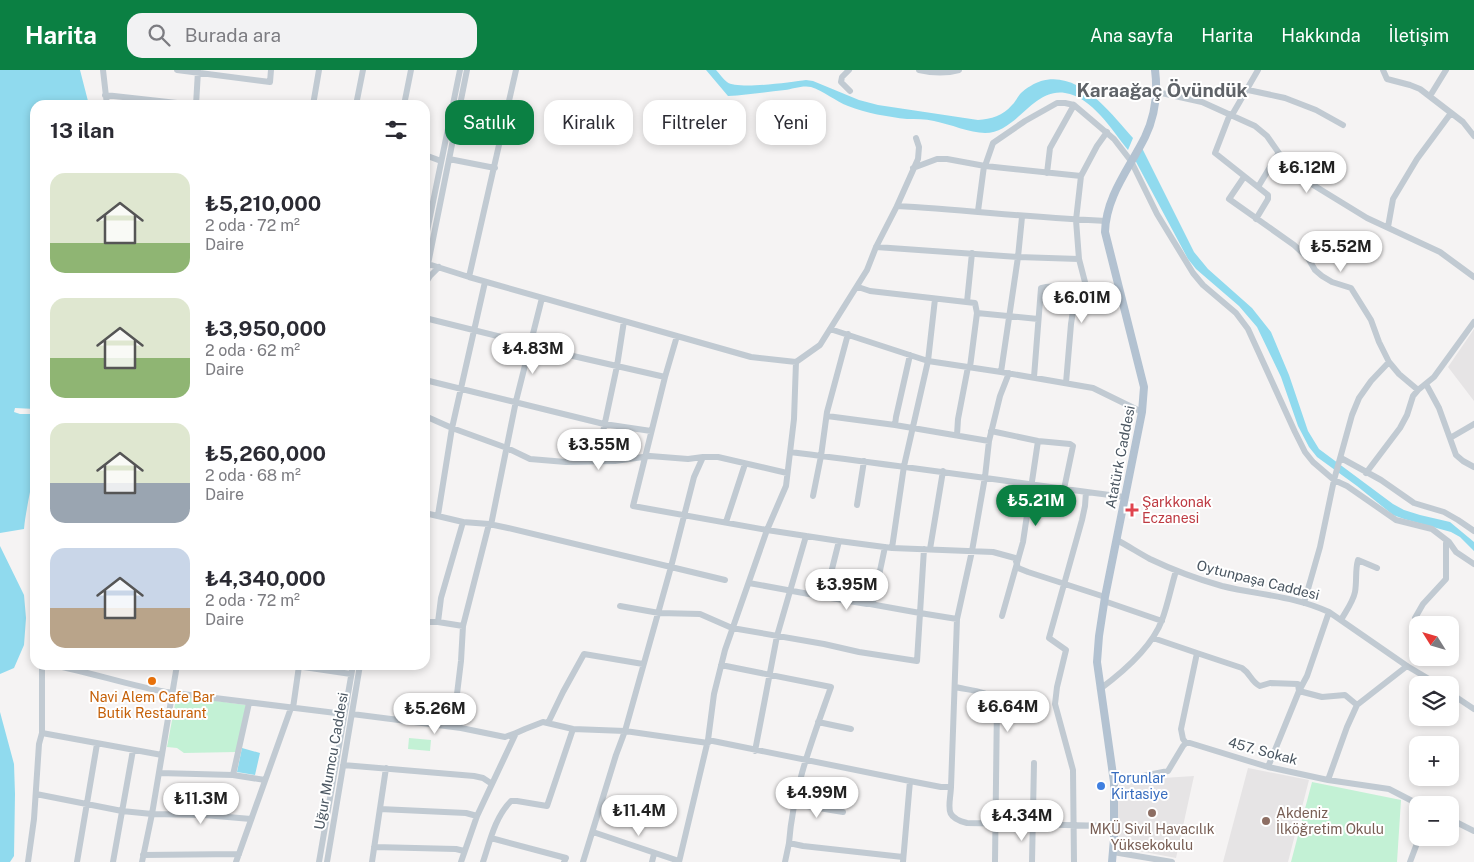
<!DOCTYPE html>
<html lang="tr">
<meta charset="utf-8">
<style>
:root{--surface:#fff;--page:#f2f2f3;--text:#2b2b33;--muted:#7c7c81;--accent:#0b8043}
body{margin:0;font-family:"Public Sans",sans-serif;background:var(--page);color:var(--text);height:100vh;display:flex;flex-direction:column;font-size:19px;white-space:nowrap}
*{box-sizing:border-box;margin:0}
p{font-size:16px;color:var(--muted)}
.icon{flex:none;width:28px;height:28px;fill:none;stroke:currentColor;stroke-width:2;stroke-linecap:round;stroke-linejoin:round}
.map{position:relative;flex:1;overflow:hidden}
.sheet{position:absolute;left:30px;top:30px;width:400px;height:570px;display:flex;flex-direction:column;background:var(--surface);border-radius:15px;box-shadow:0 2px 8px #0003}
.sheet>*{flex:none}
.top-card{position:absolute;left:445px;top:30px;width:475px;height:45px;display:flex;gap:10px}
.needle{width:32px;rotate:307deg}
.buttons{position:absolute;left:1409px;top:546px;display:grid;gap:10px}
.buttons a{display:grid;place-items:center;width:50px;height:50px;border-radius:10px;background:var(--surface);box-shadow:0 2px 8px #0003;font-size:25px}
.price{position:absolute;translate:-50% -42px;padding:0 11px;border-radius:18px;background:#fff;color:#222;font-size:16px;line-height:32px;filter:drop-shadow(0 1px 2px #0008)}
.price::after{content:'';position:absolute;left:50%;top:30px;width:15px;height:11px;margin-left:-8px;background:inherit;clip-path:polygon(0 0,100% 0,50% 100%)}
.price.on{background:var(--accent);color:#fff}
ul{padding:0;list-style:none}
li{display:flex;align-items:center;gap:15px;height:125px;padding:0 20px}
li span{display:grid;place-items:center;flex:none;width:140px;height:100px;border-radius:15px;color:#555}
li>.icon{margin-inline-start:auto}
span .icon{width:60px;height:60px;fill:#fffc;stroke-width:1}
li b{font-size:21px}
h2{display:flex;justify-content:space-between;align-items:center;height:60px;padding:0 20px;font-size:21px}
.chip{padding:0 18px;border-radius:15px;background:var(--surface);box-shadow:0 2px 8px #0003;font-size:18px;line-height:45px}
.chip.on{background:var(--accent);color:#fff}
header{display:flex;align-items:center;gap:30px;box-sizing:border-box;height:70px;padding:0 25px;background:var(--accent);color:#fff}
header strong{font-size:24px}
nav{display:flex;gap:28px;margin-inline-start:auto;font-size:18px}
.search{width:350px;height:45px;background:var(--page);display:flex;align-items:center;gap:12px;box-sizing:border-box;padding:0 18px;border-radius:15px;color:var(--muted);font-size:19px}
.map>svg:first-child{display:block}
.education{fill:#e6e4e5}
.green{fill:#c3f1d5}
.water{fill:#90daee}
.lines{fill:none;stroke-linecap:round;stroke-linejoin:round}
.minor{stroke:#c1cad2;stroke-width:6}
.major{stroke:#b3c2d1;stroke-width:8}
.health-dot{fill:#e0444e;stroke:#fff;stroke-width:2}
.food-dot{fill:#e8710a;stroke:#fff;stroke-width:2}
.shop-dot{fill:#3f7fe0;stroke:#fff;stroke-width:2}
.education-dot{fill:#8d6e63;stroke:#fff;stroke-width:2}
.labels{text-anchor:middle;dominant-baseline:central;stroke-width:4;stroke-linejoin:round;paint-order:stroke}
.street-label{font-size:14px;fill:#4a5661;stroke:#fff}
.health-label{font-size:14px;fill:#be3a42;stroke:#fff;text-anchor:start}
.food-label{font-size:14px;fill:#c56008;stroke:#fff}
.shop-label{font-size:14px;fill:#366cbe;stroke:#fff;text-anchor:start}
.education-label{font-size:14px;fill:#785e54;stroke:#fff;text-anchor:start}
.district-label{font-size:19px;font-weight:bold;fill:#5f6368;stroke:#fff}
</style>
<header>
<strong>Harita</strong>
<div class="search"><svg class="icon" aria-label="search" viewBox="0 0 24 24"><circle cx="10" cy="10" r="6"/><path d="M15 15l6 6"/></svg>Burada ara</div>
<nav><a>Ana sayfa</a><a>Harita</a><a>Hakkında</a><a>İletişim</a></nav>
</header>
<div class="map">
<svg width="1474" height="792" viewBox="0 0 1474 792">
<rect width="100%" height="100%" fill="#f5f3f3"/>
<path class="education" d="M1474,259V331L1448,297Z
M1248,698L1309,710L1288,792H1223Z
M1194,706L1176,788L1123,778L1116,769L1119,715L1132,710Z"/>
<path class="green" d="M179,626L246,635L236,682L184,683L177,678L167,677L176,629Z
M409,668L431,670L430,681L408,679Z
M1312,712L1401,730L1397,792H1291Z"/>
<path class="water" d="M0,0H80L89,35H35V339L15,338L14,342L20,344H30C45,375 27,425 24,459L0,463Z
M706,0H716C720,4 723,9 727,12C737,20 791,12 806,10L813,11L859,30L878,35L978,50C991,49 1003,46 1012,35C1016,31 1018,26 1021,23C1026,18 1035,13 1041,11C1080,0 1111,44 1133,68L1128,80C1112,60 1092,27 1065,23C1032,18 1017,63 985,63C970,63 950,54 934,51C925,49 916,49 907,49C888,47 866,43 848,36C835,31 824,21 811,17C803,15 792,19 785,20C766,22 747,25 728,26Z
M1142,78L1194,182L1208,199L1252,238L1271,262L1289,305L1308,361L1319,379L1393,434L1404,440L1420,445L1450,452L1474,472V481L1460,467L1451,462L1404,449L1393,445L1357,416L1317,387L1309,377L1298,356L1281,307L1257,257L1239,236L1196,199L1188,189L1135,90Z
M0,476L24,525L26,548L24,575L14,598L0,604Z
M0,642L14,694L15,724L14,786L10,792H0Z
M242,678L260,683L255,705L237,702Z"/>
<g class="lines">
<path class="minor" d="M103,0L107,35
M177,0L270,12L271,0
M849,0L842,7L841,12L850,21
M919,0C932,3 945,4 959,0
M1383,0L1387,9L1410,15L1420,19L1463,52L1474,66
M1248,20L1285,28L1316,40L1343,55
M1157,22L1202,32L1255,56L1267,66L1292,102L1367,148L1440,182L1474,207
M105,25L195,35
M1430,26L1446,0
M196,35L198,1
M313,35L319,0
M356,35L363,0
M404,35L411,0
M1074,35L1114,69L1131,91L1157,144L1193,203L1203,215L1236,243L1248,259L1295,362L1305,382L1313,392L1334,410L1347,416L1396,450L1432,459L1449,472L1456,482L1474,494
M1230,44L1215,83L1268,125V129L1256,149
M1232,45L1258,0
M425,85L441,91
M449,89L495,98
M985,96L993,73L1025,51L1057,33H1065L1074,35L1050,78L1047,103
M913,98L937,89H947L985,96L1081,106
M1244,107L1229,129L1294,175L1308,188L1315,200L1322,206L1332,212L1351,218L1371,250L1379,272L1389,292L1399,304L1418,320
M1258,117L1278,84
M897,136C967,140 1036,148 1106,151
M978,141L984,96
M1388,157L1393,129L1417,89L1451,43
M425,171L460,0
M876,177L1018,187L1079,189
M425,193L469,207L751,287L796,292L820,275L867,200L876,177L897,136L918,89L919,77L916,68
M469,207L516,0
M425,209L467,0
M425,214L430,206L439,197
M1086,216L1079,189L1076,150L1081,106L1097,76L1107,62
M858,217L870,221L975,233L977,243L970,297
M967,232L972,183
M977,243L1038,249
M425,248L530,274L573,286L665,307
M830,259L928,291L1001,302L1093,318L1142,342
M677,266L665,307L633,436L767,460L839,471L892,478L993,482L1015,488L1018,498L1028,502L1105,527
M910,285L896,347L895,355L989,371
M1001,302L1018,187L1022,147
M1034,307L1041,218C1050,215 1068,217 1076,221
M425,310L604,354L651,361
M1066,313L1071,254L1076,221L1086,216L1109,222H1120
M1426,314L1439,338L1456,385L1463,391L1474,397
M425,346L452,358L507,378L530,389L566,392L615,391L650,386L688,389L703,387H718L787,403
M827,346L895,355
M991,361L1038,371L1070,374L1073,376L1064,419
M957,365L958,349L968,297
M1450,368L1474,354
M790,382C902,396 1013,412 1124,427
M1341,388L1381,410L1414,433L1444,442L1458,450L1474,461
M597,390L617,296L624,251
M1366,403L1400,358L1407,345L1413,326L1418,320L1434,307L1474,252
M813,426L821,386L827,342L848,264
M857,435L864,391
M425,443L463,452L489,454L508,458L671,497L694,407L703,387
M438,445L452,358L485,212
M726,452L745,394
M491,455L516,331L542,228
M35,464L34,463L33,488L35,524
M1117,470C1128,476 1139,483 1150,489C1173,500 1197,509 1222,516C1258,525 1295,526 1329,542L1407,596L1439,615
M839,471L825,527L867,534H872L874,529L885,477
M892,478L904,396L928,291L935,229
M924,479L920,543L957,549L972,481L985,407L989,371L1000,326L1009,303
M930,479L943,401
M749,513L825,527
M1104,531L1162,551
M1304,533L1320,477L1334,410L1352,345L1359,328L1371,311L1389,292
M620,536L659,543L700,544L732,558L824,574L859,582L917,591L920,543L870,534
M1002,546L1023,472L1038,371
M1415,548L1423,534L1446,509V473L1449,472
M1341,550C1346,541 1353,532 1355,522C1357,511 1355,500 1358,490L1377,498
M425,552H438L441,528L463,452
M438,552L463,556L461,591L453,657
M463,556L489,454
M1153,568L1197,583L1181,659L1183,669L1186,673
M1197,583L1242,598C1251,604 1251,612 1260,616L1270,613L1298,614L1299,621L1322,627L1345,625L1357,635
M42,595V663
M52,595C90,602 127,615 166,622L344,644
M290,595L351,604
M721,595L831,617C813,668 793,718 789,773L803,776L903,787
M955,617C967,620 992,621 997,633L995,792
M1100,619C1123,602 1152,577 1162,550C1168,534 1171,517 1176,501
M1450,623L1474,639
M293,638L299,596
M352,644L461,658L505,667L516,663
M818,652L851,659
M548,653L563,622L584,584L643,594
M708,670L910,711L941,717H951C950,737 943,747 967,753L1113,756
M755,681L777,566L806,466
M343,695L474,706L483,708L492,714
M1268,697L1299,621L1307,606L1329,542
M159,703L233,705L265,710
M233,705L249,633
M1328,710L1347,657L1357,635L1407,596
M1114,712L1168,701L1183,676L1186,673H1190L1268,697L1328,710L1389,719L1420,735
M951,717L957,549
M36,724L122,741L152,744L204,745L251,749
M795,734L843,742
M380,739L466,743L477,746
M1450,749L1474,761
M593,762L679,791
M491,768L566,788L564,792
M374,777L456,779L464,781
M1113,782L1172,792
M143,785L239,784
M28,792L34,749L39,674L42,663L162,685
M77,792L97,674
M113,792L133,680
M142,792L152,744L177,595
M236,792L291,638
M319,792L353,595
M327,792L360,595
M372,792L386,698
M461,792L477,746L492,714L516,663L525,659L543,652L573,659L625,661L708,673
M483,792C490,771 495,747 511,731H517L547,736L573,659
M583,792L616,685L625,661L671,497L725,510
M652,792L654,784
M679,792L708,670L714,624L725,580L767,460L786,416L794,349L796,292
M785,792L789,773
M903,792L910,711
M1032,792L1034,693
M1074,792L1073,700L1055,634L1057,617L1066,580L1049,568L1082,450L1085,436L1086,422
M1410,792L1419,768"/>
<path class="major" d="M1112,792L1114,769V712L1097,592L1099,566L1105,527L1142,342L1144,317L1105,162C1106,126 1129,99 1145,67C1155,46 1158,23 1155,0"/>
</g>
<path class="health-dot" d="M1129.5 432.5h5v5h5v5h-5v5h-5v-5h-5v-5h5z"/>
<circle class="food-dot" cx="152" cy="611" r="5"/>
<circle class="shop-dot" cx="1101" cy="716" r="5"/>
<g class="education-dot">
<circle cx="1152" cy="743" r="5"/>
<circle cx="1266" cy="751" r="5"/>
</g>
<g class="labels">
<g class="street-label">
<text transform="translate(1120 387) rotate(-79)">Atatürk Caddesi</text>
<text transform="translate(1258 510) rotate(14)">Oytunpaşa Caddesi</text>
<text transform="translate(1263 681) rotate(15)">457. Sokak</text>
<text transform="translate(331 691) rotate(-80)">Uğur Mumcu Caddesi</text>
</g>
<g class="health-label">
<text x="1142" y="432">Şarkkonak<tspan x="1142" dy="16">Eczanesi</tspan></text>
</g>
<g class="food-label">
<text x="152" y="627">Navi Alem Cafe Bar<tspan x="152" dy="16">Butik Restaurant</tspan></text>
</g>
<g class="shop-label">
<text x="1111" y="708">Torunlar<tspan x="1111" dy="16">Kirtasiye</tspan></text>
</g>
<g class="education-label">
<text x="1276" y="743">Akdeniz<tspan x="1276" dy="16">İlköğretim Okulu</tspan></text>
<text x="1152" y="759" text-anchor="middle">MKÜ Sivil Havacılık<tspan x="1152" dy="16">Yüksekokulu</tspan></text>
</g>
<g class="district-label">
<text x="1162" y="20">Karaağaç Övündük</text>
</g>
</g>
</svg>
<div class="buttons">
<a><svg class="needle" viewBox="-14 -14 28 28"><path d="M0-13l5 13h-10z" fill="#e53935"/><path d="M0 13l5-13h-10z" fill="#7c7c81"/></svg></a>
<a><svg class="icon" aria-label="layers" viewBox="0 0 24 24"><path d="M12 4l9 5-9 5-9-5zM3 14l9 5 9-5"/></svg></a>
<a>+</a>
<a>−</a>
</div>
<b class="price" style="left:1307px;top:124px">₺6.12M</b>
<b class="price" style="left:1341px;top:203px">₺5.52M</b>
<b class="price" style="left:1082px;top:254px">₺6.01M</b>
<b class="price" style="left:533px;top:305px">₺4.83M</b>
<b class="price" style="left:599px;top:401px">₺3.55M</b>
<b class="price on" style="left:1036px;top:457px">₺5.21M</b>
<b class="price" style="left:847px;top:541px">₺3.95M</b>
<b class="price" style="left:1008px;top:663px">₺6.64M</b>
<b class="price" style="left:435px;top:665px">₺5.26M</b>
<b class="price" style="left:817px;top:749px">₺4.99M</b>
<b class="price" style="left:201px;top:755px">₺11.3M</b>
<b class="price" style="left:639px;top:767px">₺11.4M</b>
<b class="price" style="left:1022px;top:772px">₺4.34M</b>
<div class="top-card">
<a class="chip on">Satılık</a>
<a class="chip">Kiralık</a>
<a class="chip">Filtreler</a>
<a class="chip">Yeni</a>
</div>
<section class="sheet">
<h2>13 ilan<svg class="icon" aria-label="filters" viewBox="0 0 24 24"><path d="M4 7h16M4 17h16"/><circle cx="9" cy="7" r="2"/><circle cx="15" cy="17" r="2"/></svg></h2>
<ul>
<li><span style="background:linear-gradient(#dfe7d0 70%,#8fb573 0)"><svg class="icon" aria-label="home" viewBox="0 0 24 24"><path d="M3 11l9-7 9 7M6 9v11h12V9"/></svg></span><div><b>₺5,210,000</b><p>2 oda · 72 m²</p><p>Daire</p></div></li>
<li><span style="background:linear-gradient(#dfe7d0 60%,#8fb573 0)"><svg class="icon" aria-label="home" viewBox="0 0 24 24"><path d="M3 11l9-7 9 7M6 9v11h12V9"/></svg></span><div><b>₺3,950,000</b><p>2 oda · 62 m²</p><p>Daire</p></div></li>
<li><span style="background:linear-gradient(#dfe7d0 60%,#9aa5b1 0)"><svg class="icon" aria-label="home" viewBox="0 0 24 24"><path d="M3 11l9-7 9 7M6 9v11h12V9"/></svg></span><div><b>₺5,260,000</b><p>2 oda · 68 m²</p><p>Daire</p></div></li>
<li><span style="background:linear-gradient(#c9d6e8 60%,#b9a48a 0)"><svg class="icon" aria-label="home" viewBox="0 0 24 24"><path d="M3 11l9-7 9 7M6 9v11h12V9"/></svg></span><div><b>₺4,340,000</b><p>2 oda · 72 m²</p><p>Daire</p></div></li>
</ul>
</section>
</div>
